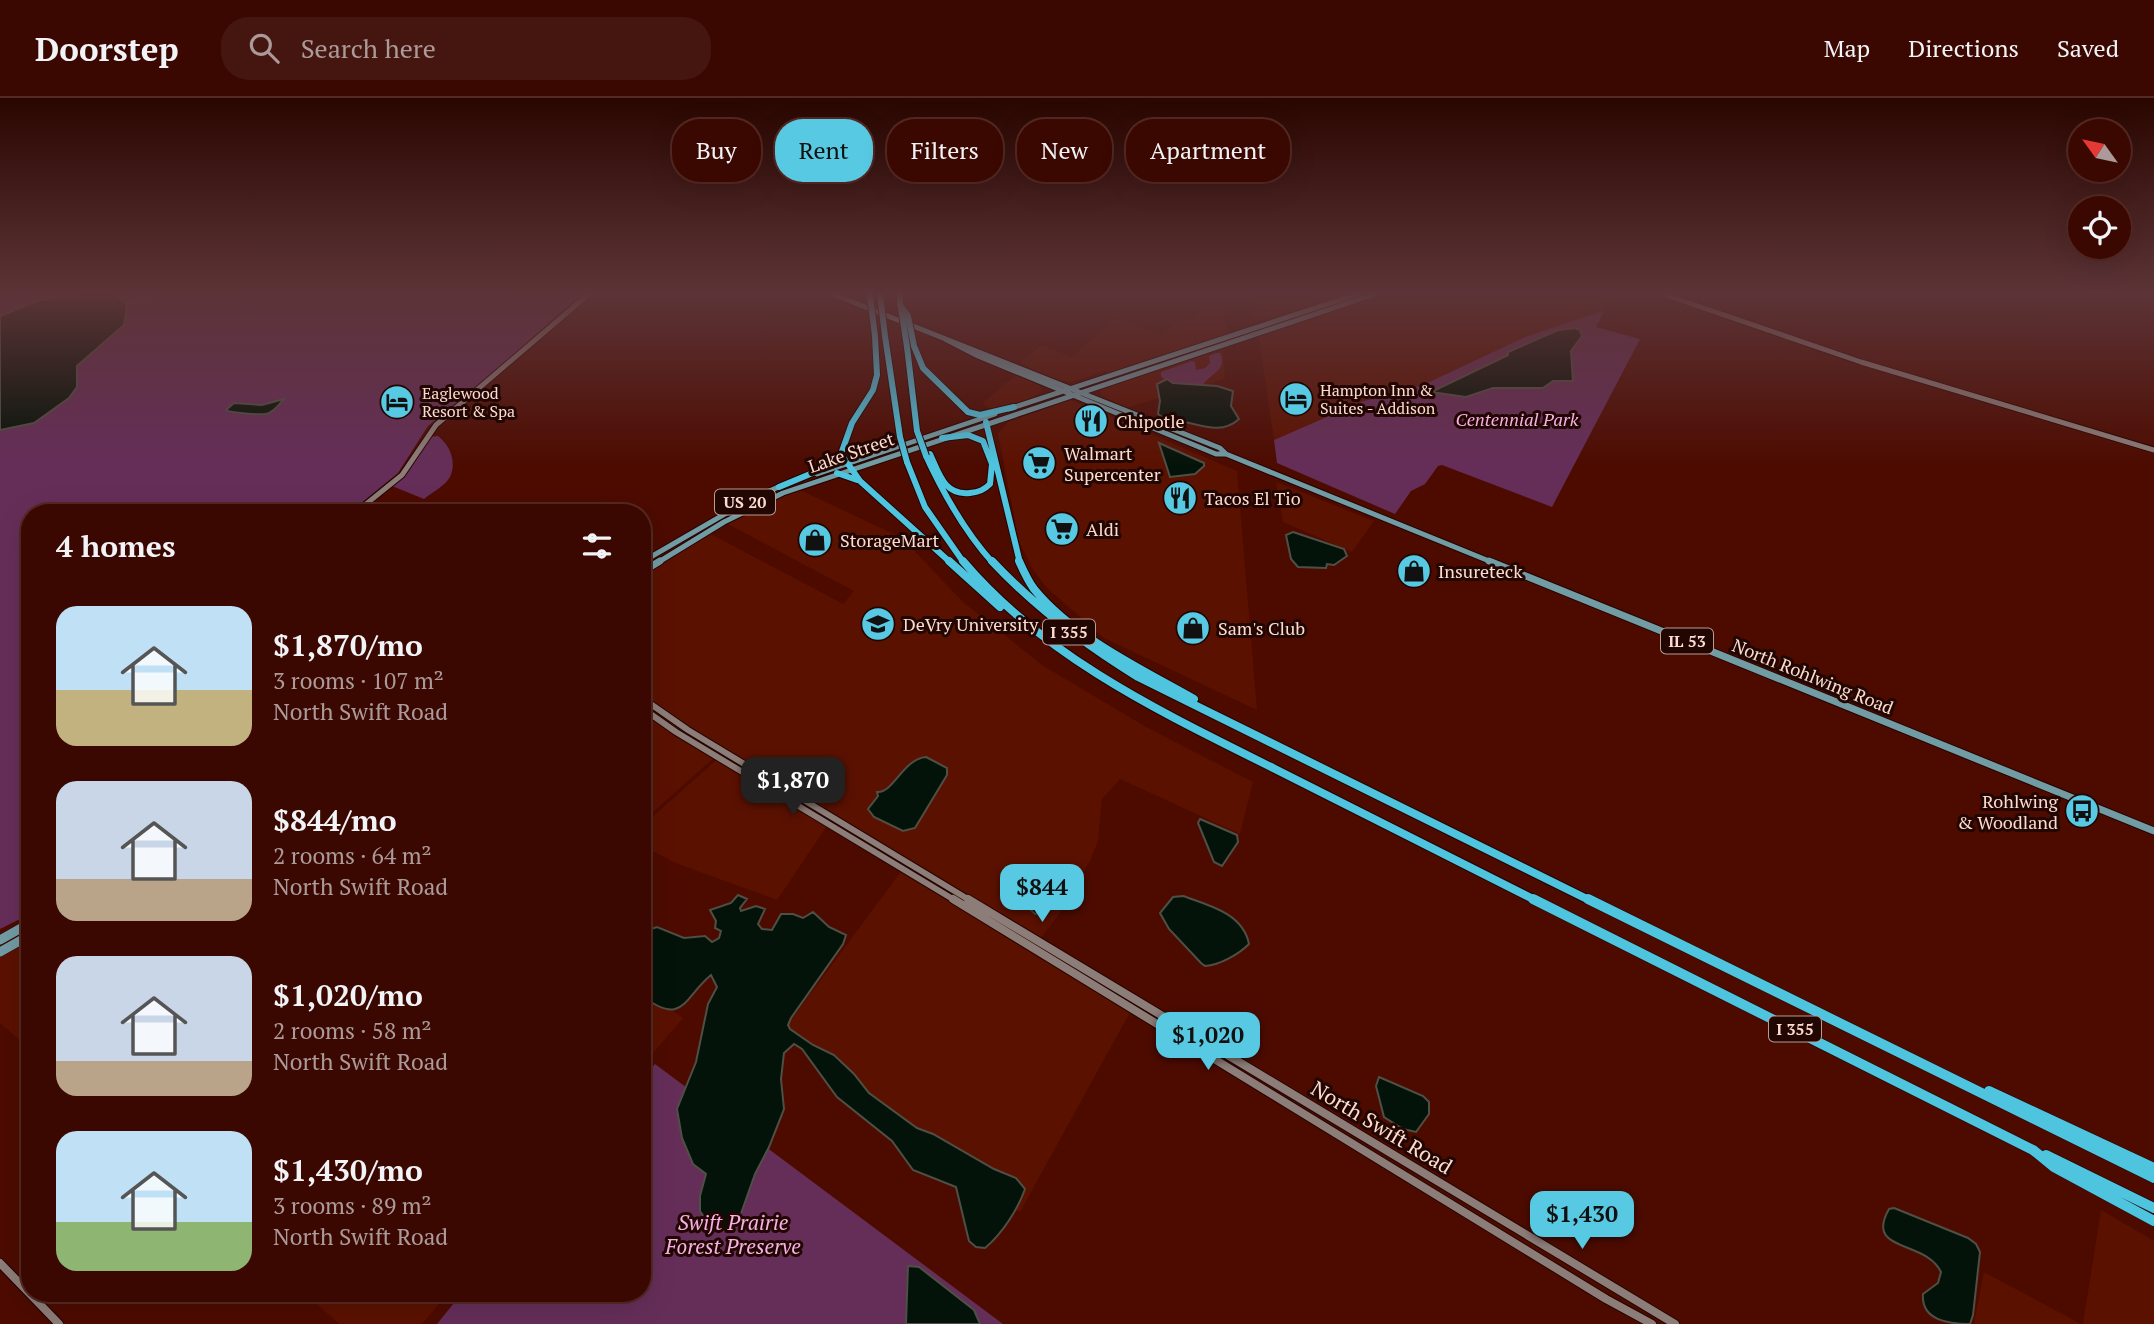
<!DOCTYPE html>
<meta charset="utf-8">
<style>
:root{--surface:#3a0800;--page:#45160f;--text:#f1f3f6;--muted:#ab9a99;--line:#542922;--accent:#58c9e3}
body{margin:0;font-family:"PT Serif",serif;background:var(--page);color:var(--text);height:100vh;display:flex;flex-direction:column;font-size:26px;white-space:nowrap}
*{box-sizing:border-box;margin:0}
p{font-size:23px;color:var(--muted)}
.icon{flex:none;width:38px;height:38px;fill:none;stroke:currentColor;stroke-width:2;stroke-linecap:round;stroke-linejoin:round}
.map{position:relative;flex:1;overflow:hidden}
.sheet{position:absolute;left:21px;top:406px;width:630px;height:798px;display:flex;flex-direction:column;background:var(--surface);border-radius:28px;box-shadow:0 7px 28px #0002,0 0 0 2px var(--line)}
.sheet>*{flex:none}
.banner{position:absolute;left:672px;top:21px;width:665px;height:63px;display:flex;gap:14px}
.needle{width:46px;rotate:303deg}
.fabs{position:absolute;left:2068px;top:21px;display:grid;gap:14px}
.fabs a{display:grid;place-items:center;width:63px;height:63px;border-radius:50%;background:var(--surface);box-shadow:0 7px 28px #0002,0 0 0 2px var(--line);font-size:35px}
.price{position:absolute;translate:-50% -60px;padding:0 16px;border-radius:14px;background:var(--accent);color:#111;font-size:23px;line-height:46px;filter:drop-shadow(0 2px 4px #0008)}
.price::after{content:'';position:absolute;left:50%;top:42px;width:21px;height:16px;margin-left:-10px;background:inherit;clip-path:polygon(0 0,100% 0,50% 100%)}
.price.active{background:#222;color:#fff}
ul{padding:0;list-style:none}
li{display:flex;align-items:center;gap:21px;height:175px;padding:0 35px}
li span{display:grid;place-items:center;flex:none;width:196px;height:140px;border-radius:21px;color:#555}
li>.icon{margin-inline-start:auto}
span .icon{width:84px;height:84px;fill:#fffc;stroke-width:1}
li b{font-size:30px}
h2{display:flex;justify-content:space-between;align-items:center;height:84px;padding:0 35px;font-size:30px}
.chip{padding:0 24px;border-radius:28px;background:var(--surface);box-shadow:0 7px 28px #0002,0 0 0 2px var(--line);font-size:24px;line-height:63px}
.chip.active{background:var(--accent);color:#111}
header{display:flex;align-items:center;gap:42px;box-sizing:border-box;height:98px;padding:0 35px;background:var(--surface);border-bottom:2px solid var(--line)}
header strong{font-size:33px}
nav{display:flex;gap:38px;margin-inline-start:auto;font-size:24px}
.search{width:490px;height:63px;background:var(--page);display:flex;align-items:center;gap:18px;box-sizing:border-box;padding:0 24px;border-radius:28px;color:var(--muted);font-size:26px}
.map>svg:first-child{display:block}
.built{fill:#5b1100}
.green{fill:#652e59}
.water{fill:#041309;stroke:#4e4f45;stroke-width:2}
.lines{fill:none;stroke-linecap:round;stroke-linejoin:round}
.stream{stroke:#4e4f45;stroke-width:2}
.secondary-far2-casing{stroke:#240400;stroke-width:7}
.secondary-far1-casing{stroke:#240400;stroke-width:8}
.secondary-casing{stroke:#240400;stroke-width:10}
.primary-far2-casing{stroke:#240400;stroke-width:7}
.primary-far1-casing{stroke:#240400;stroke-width:9}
.primary-casing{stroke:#240400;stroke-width:10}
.highway-far2-casing{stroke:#240400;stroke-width:8}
.highway-far1-casing{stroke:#240400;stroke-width:10}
.highway-casing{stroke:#240400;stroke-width:11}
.secondary-far2{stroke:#8d7d78;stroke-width:5}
.secondary-far1{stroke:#8d7d78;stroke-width:6}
.secondary{stroke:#8d7d78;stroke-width:8}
.primary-far2{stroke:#729ca4;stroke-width:5}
.primary-far1{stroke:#729ca4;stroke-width:7}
.primary{stroke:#729ca4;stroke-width:9}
.highway-far2{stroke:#4ec4df;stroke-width:6}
.highway-far1{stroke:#4ec4df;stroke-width:8}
.highway{stroke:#4ec4df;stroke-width:10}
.highway-bridge-casing{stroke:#240400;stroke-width:8;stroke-linecap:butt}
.highway-bridge{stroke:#4ec4df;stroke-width:6}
.labels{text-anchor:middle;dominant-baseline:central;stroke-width:6;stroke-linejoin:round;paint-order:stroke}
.far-poi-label{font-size:16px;fill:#fcdbd1;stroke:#210602;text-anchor:start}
.shield{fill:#210602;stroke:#ba9b93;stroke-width:2}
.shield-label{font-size:16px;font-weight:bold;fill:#fcdbd1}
.park-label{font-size:18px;font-style:italic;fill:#f8b0e6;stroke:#210602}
.poi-label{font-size:18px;fill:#fcdbd1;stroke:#210602;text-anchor:start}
.street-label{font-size:18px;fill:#fcdbd1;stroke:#210602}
.near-street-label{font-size:21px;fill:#fcdbd1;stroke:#210602}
.near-park-label{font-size:21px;font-style:italic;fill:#f8b0e6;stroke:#210602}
</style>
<header>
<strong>Doorstep</strong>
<div class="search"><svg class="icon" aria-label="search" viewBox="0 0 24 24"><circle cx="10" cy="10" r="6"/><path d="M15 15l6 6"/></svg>Search here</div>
<nav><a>Map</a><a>Directions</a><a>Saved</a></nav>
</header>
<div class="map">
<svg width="2154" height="1226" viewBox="0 0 2154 1226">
<rect width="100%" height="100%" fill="#4d0b00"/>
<path class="built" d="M1252,195H1355L1255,224Z
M1383,195H1603L1606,208L1604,212L1525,239L1423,287L1361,304L1274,342L1258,235Z
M1215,201L1231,237L1109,276L1105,273L1072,284L1058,282L1019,265L1041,247L1072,259L1116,220L1162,237L1175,224L1193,221Z
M1223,252L1225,281L1125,310L1101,297L1100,293L1112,284Z
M1017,276L1040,285L1041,294L1026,304L992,313L983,305Z
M1071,302L1237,373L1257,612L1104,540L1046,489L1032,470L1019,443L998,336L1008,324Z
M1276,384L1374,423L1352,454L1283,424Z
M798,391L902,440L963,504L1042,567L1146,629L1253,684L1240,736L1120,681L1102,701L1098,743L1090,763L1057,819L1039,842L642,601V475L709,435L843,506L854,493L726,425L761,405Z
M642,606L718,656L642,724Z
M722,657L831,722L777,802L673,764L642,747V728Z
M905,768L1134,907L1020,1114L783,933Z
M30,839V951L0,925V855Z
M642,891L683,920L642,968Z
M2101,1112L2154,1143V1226H2083Z
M1984,1174L2081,1226H1974Z
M305,1195H448L422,1226H339Z"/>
<path class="green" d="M0,195H582L496,272L428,328L398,375L349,415H30V816L0,831Z
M1605,212L1596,229L1640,241L1552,409L1442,367L1438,368L1425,386L1411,393L1395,416L1277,365L1274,342L1361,304L1423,287L1525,239Z
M1216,255H1220C1228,272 1211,275 1203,287L1172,285L1161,279V274L1192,263L1195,264L1196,272L1205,270L1210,265L1209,258Z
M438,338C450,347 457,364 450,379C445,388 431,395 424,401L392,388L430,339Z
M655,966L1003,1226H437L462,1195H642V982Z"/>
<path class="water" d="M81,195C100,195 118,191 127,208L124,227L77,268V289L69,300L34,325L0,332V218L37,203Z
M1575,230L1580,232L1582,238L1571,253L1573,283H1553L1543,290H1493L1466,299L1431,294L1508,257V254L1558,232Z
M1167,281L1173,285L1217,288L1233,293L1231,308L1239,321C1223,336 1203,328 1185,324C1174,321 1168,324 1158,316L1160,303L1157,286Z
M284,301C280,306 273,315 266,316C261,317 230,315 226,312L234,305L262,307Z
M1159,345L1204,365V368L1195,376L1170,379Z
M1293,434L1344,451L1347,458L1334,467L1327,466L1326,470L1298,469L1291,461L1286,437Z
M926,659L947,670V677L915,730L903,733L874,719L868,711L878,698L877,694C893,696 903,661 926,659Z
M1200,721L1237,737L1238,744L1222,768L1214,764L1198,725Z
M1053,772L1064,775L1066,781L1047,812L1035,816L1026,807L1044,777Z
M738,797L747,801L740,810L741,813L756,808L765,811L758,826L762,831L772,832L781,816H793L803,820L813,814L829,829L846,837L843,846L791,920L788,927L790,931L813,947L834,957L854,976L869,995L917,1030L933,1036L994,1071L1016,1080L1025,1091C1018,1111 1002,1136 985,1150L976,1149L969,1143L956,1089L913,1072L892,1043L837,999L802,951L794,946L784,955L781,981L784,1011L769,1049L755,1076L738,1124L726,1133L713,1131L700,1113V1098L706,1076L693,1066L682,1040L677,1011L696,964L708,906L717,889L711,877C683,900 684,929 642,898V834L657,829L684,840L705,838L712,844L719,840L721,833L715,830L716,823L710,812L731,805Z
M1183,798C1208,807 1243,815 1249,846C1239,856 1220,867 1205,868L1201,865L1169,831L1160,815L1173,799Z
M1379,979L1423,998L1429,1004V1016L1416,1034L1403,1031L1384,1019L1376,988Z
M1894,1110L1968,1140L1976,1146L1980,1154L1973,1217L1970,1226C1950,1226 1921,1223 1923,1196L1938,1185L1941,1174C1925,1141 1864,1155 1889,1111Z
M908,1168L919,1169L974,1212L980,1226H906Z"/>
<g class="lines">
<path class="stream" d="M126,206L148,199L208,195"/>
<g class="secondary-far2-casing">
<path id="secondary-far2" d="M1660,195L1861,264L2154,352
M355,415L402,377L436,327L590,195"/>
</g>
<g class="secondary-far1-casing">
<path id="secondary-far1" d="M642,600L688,632L971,803
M642,610L676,634L956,803"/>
</g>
<g class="secondary-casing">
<path id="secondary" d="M953,801L1606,1201L1652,1226
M968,801L1675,1226
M0,1165L59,1226"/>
</g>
<g class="primary-far2-casing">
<path id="primary-far2" d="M830,195L1220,350L1226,356
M945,241L978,258L1216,356H1226L1494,465
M1009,311L1361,195
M817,376L995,316
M642,464L749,402L783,387
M657,465L724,424L783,395L1378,195"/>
</g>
<g class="primary-far1-casing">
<path id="primary-far1" d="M1489,463L2154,733
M642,474L660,463"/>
</g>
<g class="primary-casing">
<path id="primary" d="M0,842L30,825
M0,854L30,837"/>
</g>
<g class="highway-far2-casing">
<path id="highway-far2" d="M900,195V207
M885,238L900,339
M914,248L923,270L968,314L980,317L1014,309
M907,249L917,333
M986,324L1020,465
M841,356L860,383L951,465
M930,356C939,375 944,398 970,395C979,394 984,392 990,386L992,366L983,343L968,337L942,340
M926,358C944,397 964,433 993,465
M907,364L925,409L964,465
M837,375L857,382
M779,389L827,369L841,356L852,325L873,292L877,277L875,238"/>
</g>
<g class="highway-far1-casing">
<path id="highway-far1" d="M949,463L1000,509
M963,463C1045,560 1163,615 1275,671C1362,715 1450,759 1537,803
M992,463C1035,509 1084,546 1138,579L1591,803
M1019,463C1023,472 1028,483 1034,491C1073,539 1141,571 1194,601"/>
</g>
<g class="highway-casing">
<path id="highway" d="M1533,801L2033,1052L2054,1069L2154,1123
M1588,801L2154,1080
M1989,993L2154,1070
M2046,1057L2154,1110"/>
</g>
<use href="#secondary-far2" class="secondary-far2"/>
<use href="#secondary-far1" class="secondary-far1"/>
<use href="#secondary" class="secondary"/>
<use href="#primary-far2" class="primary-far2"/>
<use href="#primary-far1" class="primary-far1"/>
<use href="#primary" class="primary"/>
<use href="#highway-far2" class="highway-far2"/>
<use href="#highway-far1" class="highway-far1"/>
<use href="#highway" class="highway"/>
<g class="highway-bridge-casing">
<path id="highway-bridge" d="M880,196L885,238
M870,198L875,238
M900,207L908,218L914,248
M901,210L907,249
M917,333L926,358
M900,339L907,364"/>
</g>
<use href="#highway-bridge" class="highway-bridge"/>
</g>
<linearGradient id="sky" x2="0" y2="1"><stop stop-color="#2a0600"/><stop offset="0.53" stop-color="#5c3437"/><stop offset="1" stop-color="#5c3437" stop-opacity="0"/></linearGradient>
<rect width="2154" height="367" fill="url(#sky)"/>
<defs>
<g id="hotel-disc" transform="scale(1.75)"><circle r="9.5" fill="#58c9e3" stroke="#210602"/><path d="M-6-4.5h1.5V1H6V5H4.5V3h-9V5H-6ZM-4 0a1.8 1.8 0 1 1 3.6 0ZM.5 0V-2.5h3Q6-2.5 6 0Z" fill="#111"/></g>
<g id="restaurant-disc" transform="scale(1.75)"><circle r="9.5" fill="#58c9e3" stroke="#210602"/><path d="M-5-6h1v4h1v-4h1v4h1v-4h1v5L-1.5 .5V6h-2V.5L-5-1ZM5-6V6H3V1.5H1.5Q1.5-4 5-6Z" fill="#111"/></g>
<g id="supermarket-disc" transform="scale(1.75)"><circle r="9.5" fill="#58c9e3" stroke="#210602"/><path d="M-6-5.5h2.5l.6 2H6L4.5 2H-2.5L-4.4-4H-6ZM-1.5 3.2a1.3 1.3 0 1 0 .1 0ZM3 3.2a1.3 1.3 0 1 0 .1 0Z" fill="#111"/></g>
<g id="shop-disc" transform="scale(1.75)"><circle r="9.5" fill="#58c9e3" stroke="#210602"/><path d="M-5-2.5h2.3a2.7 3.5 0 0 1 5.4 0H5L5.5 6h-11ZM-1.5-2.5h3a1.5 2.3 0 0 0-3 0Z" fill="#111"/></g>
<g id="university-disc" transform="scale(1.75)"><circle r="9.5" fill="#58c9e3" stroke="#210602"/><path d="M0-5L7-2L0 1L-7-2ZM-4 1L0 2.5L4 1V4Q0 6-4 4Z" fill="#111"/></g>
<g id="bus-disc" transform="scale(1.75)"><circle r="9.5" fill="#58c9e3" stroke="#210602"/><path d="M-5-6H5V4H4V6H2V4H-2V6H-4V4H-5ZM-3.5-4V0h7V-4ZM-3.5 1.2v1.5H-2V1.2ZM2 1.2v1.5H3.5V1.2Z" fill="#111"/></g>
</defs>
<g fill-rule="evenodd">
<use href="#hotel-disc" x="1296" y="301"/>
<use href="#hotel-disc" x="397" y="304"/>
<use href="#restaurant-disc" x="1091" y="323"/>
<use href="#supermarket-disc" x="1039" y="365"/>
<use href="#restaurant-disc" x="1180" y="400"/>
<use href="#supermarket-disc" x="1062" y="431"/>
<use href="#shop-disc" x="815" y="442"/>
<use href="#shop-disc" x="1414" y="473"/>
<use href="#university-disc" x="878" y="526"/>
<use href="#shop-disc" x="1193" y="530"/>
<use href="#bus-disc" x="2082" y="713"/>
</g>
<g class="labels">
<g class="far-poi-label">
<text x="1320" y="292">Hampton Inn &amp;<tspan x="1320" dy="18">Suites - Addison</tspan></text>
<text x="422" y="295">Eaglewood<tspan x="422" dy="18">Resort &amp; Spa</tspan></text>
</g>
<g class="shield">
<rect x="715" y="391.5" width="60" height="25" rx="5"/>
<rect x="1043" y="521.5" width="52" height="25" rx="5"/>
<rect x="1661" y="530.5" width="52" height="25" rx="5"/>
<rect x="1769" y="918.5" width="52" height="25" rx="5"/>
</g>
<g class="shield-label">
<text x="745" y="404">US 20</text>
<text x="1069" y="534">I 355</text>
<text x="1687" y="543">IL 53</text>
<text x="1795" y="931">I 355</text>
</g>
<g class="park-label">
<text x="1517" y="321">Centennial Park</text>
</g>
<g class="poi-label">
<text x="1116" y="323">Chipotle</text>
<text x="1064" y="355">Walmart<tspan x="1064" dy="21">Supercenter</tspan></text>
<text x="1204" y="400">Tacos El Tio</text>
<text x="1086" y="431">Aldi</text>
<text x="840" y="442">StorageMart</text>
<text x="1438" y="473">Insureteck</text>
<text x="903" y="526">DeVry University</text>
<text x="1218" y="530">Sam's Club</text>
<text x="2058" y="703" text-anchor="end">Rohlwing<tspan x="2058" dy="21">&amp; Woodland</tspan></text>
</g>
<g class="street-label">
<text transform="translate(851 354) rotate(-19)">Lake Street</text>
<text transform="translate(1813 578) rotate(22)">North Rohlwing Road</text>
</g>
<g class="near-street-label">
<text transform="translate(1382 1029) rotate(31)">North Swift Road</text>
</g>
<g class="near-park-label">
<text x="733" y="1124">Swift Prairie<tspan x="733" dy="24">Forest Preserve</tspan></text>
</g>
</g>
</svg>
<div class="fabs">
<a><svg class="needle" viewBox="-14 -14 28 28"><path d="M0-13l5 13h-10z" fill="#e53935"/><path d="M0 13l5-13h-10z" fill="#ab9a99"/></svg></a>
<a><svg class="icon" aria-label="locate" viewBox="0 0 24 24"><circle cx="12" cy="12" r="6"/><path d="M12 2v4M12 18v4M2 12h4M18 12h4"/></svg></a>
</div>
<b class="price active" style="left:793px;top:719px">$1,870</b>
<b class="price" style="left:1042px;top:826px">$844</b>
<b class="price" style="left:1208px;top:974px">$1,020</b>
<b class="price" style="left:1582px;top:1153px">$1,430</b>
<div class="banner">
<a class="chip">Buy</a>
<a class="chip active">Rent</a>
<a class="chip">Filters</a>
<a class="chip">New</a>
<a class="chip">Apartment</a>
</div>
<section class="sheet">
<h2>4 homes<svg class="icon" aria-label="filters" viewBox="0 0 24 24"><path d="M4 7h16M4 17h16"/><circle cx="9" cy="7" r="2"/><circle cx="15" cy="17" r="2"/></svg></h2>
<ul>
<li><span style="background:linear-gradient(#bfe0f5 60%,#c2b280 0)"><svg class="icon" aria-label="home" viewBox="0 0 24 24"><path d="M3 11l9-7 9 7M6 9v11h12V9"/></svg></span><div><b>$1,870/mo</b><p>3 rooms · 107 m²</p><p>North Swift Road</p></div></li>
<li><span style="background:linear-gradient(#c9d6e8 70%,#b9a48a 0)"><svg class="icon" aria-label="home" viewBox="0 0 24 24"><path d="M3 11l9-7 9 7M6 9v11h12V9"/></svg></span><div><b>$844/mo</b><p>2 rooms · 64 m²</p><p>North Swift Road</p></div></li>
<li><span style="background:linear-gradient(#c9d6e8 75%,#b9a48a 0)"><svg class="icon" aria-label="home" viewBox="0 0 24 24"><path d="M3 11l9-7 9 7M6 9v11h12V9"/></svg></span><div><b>$1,020/mo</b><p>2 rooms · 58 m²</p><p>North Swift Road</p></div></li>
<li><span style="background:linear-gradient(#bfe0f5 65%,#8fb573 0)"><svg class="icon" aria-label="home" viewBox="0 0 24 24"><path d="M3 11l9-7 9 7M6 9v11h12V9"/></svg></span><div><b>$1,430/mo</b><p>3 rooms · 89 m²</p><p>North Swift Road</p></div></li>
</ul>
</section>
</div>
